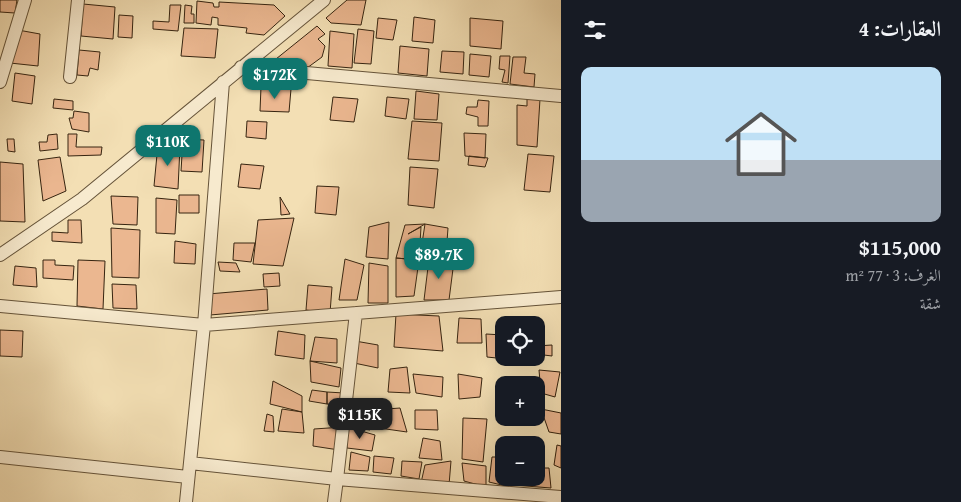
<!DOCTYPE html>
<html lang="ar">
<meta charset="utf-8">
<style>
:root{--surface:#171b24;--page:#20242c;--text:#f1f3f6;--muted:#9ea1a6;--accent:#0f766e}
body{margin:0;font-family:"Gentium Book Plus",Amiri,serif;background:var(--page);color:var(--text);direction:rtl;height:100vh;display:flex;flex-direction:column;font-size:19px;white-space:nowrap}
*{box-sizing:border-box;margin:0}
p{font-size:16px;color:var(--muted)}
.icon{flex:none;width:28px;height:28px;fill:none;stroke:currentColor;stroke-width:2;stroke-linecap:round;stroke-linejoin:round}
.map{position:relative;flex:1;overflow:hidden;direction:ltr}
.details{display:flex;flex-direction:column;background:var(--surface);width:400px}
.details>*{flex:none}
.fabs{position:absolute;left:495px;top:316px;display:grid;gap:10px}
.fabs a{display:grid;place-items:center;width:50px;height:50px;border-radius:10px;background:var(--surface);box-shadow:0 5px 20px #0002;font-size:25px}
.price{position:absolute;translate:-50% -42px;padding:0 11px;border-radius:10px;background:var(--accent);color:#fff;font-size:16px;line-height:32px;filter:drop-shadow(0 1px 2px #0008)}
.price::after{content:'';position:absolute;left:50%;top:30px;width:15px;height:11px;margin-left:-8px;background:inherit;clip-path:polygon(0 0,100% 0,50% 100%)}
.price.current{background:#222;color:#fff}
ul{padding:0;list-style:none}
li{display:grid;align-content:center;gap:10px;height:265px;padding:0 20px}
li span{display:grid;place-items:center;height:155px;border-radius:10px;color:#555}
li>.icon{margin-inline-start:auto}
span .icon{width:90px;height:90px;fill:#fffc;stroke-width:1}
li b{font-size:21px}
h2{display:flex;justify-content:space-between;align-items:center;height:60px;padding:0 20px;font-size:21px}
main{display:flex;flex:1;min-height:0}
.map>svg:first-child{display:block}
.building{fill:#ebb790;stroke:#362410}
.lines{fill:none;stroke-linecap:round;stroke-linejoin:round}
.minor-casing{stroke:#655339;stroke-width:14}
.minor{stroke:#f7eace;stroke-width:12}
</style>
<main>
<section class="details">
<h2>العقارات: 4<svg class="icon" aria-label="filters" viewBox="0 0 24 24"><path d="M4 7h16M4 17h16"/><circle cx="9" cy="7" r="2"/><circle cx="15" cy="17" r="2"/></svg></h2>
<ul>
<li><span style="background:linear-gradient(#bfe0f5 60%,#9aa5b1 0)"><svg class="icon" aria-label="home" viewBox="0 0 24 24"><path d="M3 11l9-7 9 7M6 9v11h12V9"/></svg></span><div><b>$115,000</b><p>الغرف: 3 · 77 m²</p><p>شقة</p></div></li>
</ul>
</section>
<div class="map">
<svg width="561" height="502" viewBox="0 0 561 502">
<rect width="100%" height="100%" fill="#f3dfb4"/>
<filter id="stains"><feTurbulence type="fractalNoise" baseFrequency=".004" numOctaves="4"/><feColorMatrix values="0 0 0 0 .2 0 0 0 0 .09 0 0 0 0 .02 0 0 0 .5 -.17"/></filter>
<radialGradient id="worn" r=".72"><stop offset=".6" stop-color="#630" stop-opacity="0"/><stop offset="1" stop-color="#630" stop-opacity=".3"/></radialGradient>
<path class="building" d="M0,0H17L15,13L0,12Z
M347,0H366L361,25L331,23L326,18Z
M197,1L213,3L214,7H219V2L274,5L285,16L264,35L246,33L247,28L218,25V18L212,17L211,25L196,23Z
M83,4L115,7L113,39L81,36Z
M170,5H181L178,31L153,29V21L169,22Z
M185,5L192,6L191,14H194V23H184Z
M119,15L133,16L132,38L118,37Z
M414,17L435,20L433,43L412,41Z
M378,18L397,20L393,40L376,38Z
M470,18L503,21L501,49L470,46Z
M317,26L325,34L318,39L325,46L322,57L307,68L294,67L291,59L282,67L276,59Z
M184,28L218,29L215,58L181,56Z
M358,29L374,31L371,64L354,63Z
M18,30L40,34L38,66L10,63Z
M330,31L354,34L352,68L328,66Z
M400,46L429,49L427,76L398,73Z
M79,50L100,52L98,70L90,68L88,76L77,75Z
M442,51L464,52L463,74L440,72Z
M470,54L491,56L489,77L469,75Z
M500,56H510L508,83L502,82L505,70L499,69Z
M513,57H526L524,73L535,74L534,87L510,84Z
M15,73L35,76L32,104L12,101Z
M261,87L291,89L289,112L260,111Z
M416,91L439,94L437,120L414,119Z
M333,97L358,99L354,122L330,120Z
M387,97L409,99L406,119L385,116Z
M54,99L73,101V110L53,108Z
M527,99H540L537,147L517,145V105L527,106Z
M478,100L489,101L488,126H478V117L466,114L467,107H477Z
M74,111L89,113V132L72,129L69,118H73Z
M247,121L267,122L266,139L246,137Z
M412,121L442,123L439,161L408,159Z
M464,133L486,134L485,158L465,156Z
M57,134L58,149L40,151L39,142H47L48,135Z
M68,134H77L76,147H102L101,155L68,156Z
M7,139H14L15,152L8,151Z
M183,139L204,140L202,172L181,171Z
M158,144L180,146L178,189L154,186Z
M528,154L554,156L550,192L524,190Z
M469,156L488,158L485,167L468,165Z
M60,157L66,191L43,201L38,160Z
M0,162L23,164L25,222L0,221Z
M241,164L264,166L260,189L238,187Z
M410,167L438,169L434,208L408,205Z
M317,186L339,187L336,215L315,213Z
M179,195H199V213H179Z
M111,196L138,197L137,225L113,224Z
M280,197L287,209L290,214L281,215Z
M156,198L177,200L175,234L156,233Z
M294,218L283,266L253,264L258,220Z
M68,220H81L82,243L52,241V232L68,233Z
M389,222L388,259L366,257L369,227Z
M425,224L448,228L446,255L421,250Z
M425,224L408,234L421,227L419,260L396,258L405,225Z
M111,228L140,230L139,278L112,277Z
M175,241L196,244L195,264L174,263Z
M234,243H255L251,262L233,260Z
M396,258L419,260L414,296L396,297Z
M345,259L364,265L357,300H339Z
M429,259L454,261L449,300H424Z
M43,260H55V265L74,266L73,280L43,278Z
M78,260L105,261L103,309L77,306Z
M218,262L236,263L240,272L220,271Z
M369,263L388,266V303H368Z
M15,266L36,268L37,287L13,285Z
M279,273L280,286L264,287L263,274Z
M112,284L136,285L137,309L113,308Z
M308,285L332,287L330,313L306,310Z
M267,289L268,310L210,315L208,294Z
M396,314L439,316L443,351L394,347Z
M459,318L481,319L482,343H457Z
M0,330L23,331L22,357L0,356Z
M278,331L305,335L304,359L275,355Z
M486,334L503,335L504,358H506V359L487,357Z
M315,337L337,339V363L310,361Z
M355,341L378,345V368L354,363Z
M552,345V356L536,354V346Z
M310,361L341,368L339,387L311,382Z
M407,367L410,393L388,392L390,369Z
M539,370L560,372L555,397L541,393Z
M413,374L443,377L442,397L416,393Z
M458,374L482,378L480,397L459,399Z
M273,381L302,396V412L270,404Z
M312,390L327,392V404L309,401Z
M327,392L344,393V406L327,404Z
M371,407L370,430L350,427L356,408Z
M400,408L407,432L372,427L374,410Z
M282,409L302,412L304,433L278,431Z
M541,409L561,413V434L549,432Z
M415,410H437L438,430L415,429Z
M267,414L273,416L274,432L264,431Z
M463,418L487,419L483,462L462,459Z
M343,427L339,450L313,446L314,429Z
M347,427L375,435L372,451L347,448Z
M423,438L440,441L442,460L419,458Z
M557,445L561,446V468L554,465Z
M351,452L370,457L368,471L349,470Z
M374,456L394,458L391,474L373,472Z
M492,457H504V478H511L510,487L489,482Z
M402,461L422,462L419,479L401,476Z
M451,461L449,485L421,483L425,465Z
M462,463L486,466V487L464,481Z
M536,468H549L551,488L513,485L514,478H536Z"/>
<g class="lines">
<g class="minor-casing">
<path id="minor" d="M241,67L561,96
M70,77L78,0
M0,82L25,0
M0,255L82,199L324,0
M0,306L204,325L561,297
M0,457L188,477
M190,463L337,479L356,313
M186,502L204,325L223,82
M334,502L337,479L561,497"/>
</g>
<use href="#minor" class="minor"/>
</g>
<rect width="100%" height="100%" filter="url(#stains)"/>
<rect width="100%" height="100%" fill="url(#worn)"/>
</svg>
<div class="fabs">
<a><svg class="icon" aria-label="locate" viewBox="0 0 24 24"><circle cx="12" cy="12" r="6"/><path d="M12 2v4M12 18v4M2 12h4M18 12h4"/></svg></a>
<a>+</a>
<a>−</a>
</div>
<b class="price" style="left:275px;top:100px">$172K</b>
<b class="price" style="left:168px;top:167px">$110K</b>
<b class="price" style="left:439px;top:280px">$89.7K</b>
<b class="price current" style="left:360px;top:440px">$115K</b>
</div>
</main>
